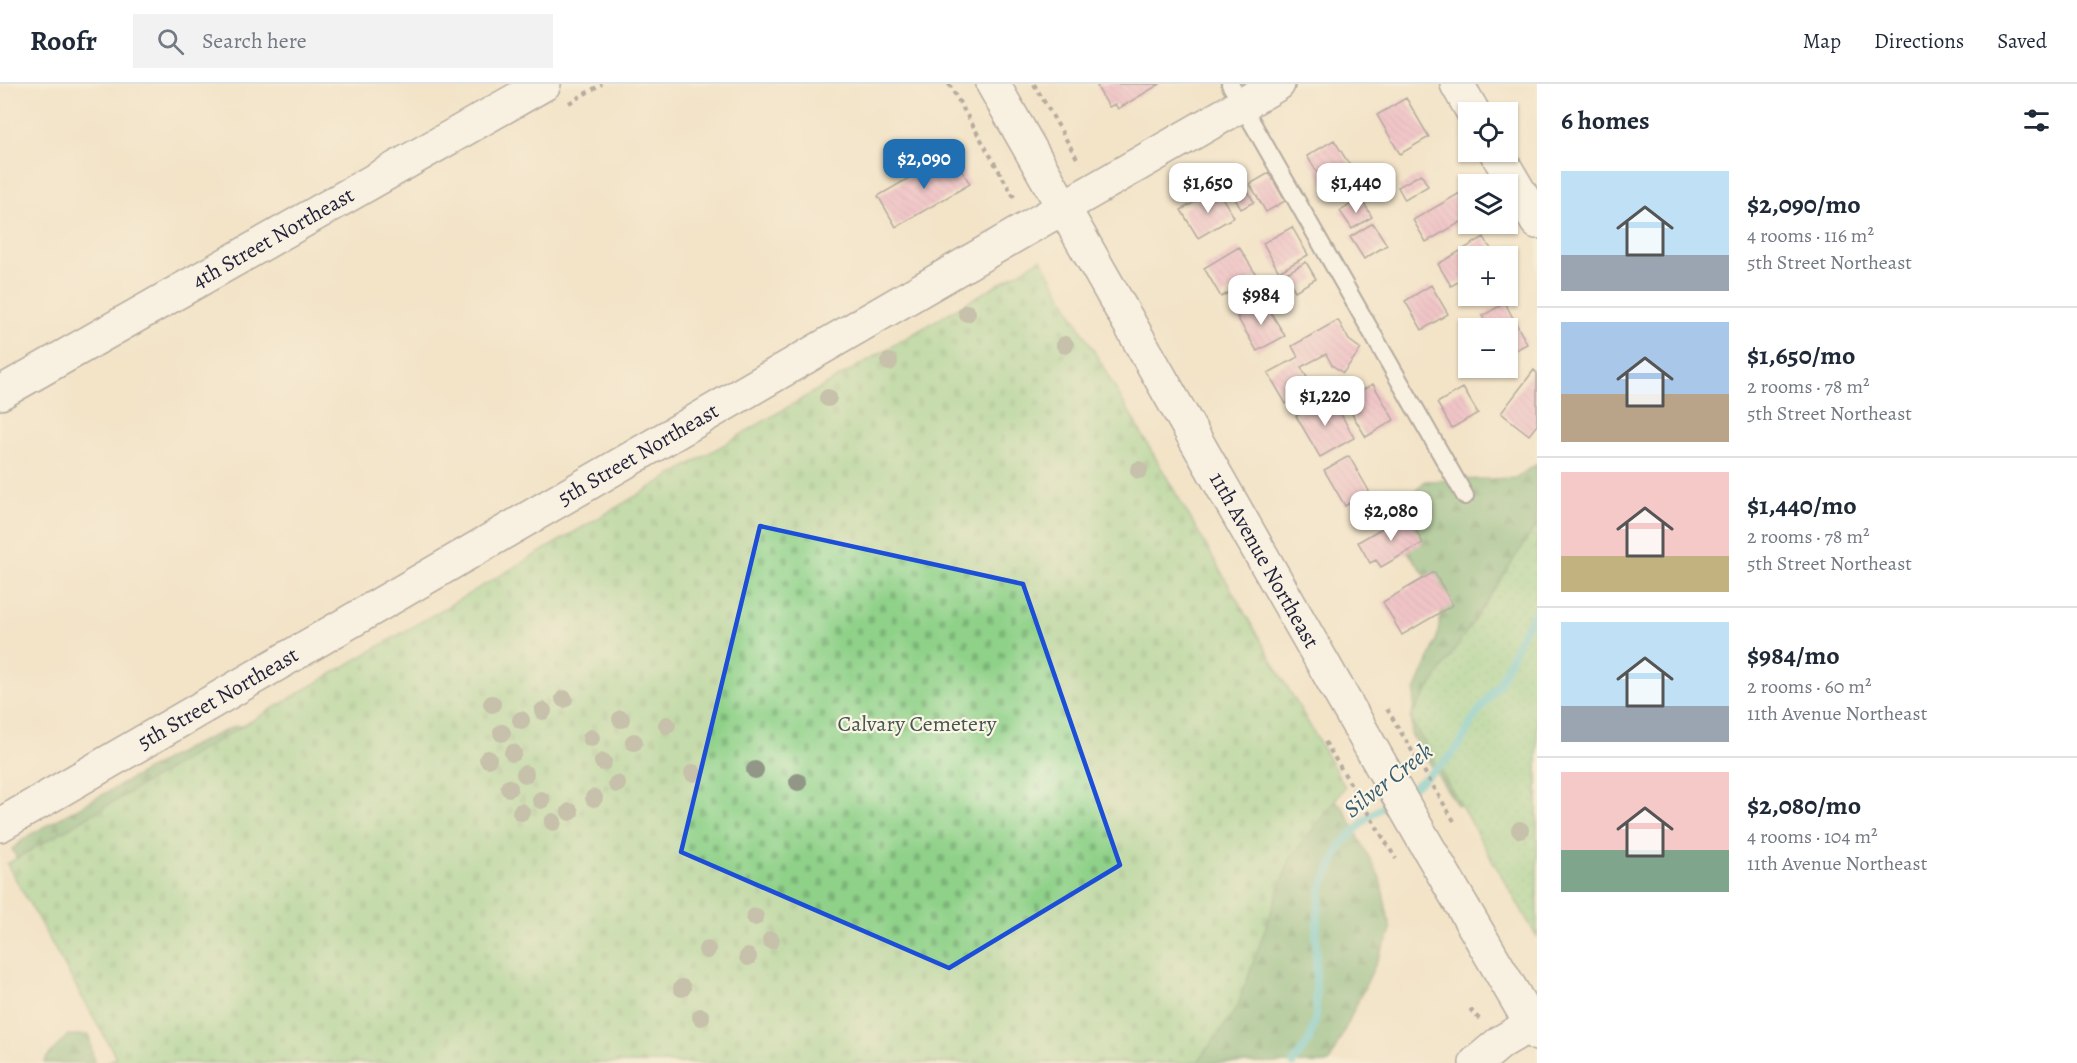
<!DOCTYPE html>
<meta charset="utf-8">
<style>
:root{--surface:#fff;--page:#f2f2f3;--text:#1f2937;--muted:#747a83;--line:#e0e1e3;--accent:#1f6fb2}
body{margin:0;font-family:Alegreya,serif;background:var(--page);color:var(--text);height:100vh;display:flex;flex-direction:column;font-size:22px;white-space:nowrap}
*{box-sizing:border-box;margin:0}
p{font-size:20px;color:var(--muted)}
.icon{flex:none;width:33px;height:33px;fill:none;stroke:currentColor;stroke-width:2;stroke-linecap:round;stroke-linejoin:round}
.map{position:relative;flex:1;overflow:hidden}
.sheet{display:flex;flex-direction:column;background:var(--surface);width:540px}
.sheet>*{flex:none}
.controls{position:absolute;left:1458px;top:18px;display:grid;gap:12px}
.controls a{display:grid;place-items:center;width:60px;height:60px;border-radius:0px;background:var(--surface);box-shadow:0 2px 4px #0004;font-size:30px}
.price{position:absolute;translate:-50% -51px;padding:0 14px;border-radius:12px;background:#fff;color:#222;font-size:20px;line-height:39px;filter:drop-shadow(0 2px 3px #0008)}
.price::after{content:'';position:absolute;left:50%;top:36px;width:18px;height:14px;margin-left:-9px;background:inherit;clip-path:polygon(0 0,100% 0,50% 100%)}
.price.current{background:var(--accent);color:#fff}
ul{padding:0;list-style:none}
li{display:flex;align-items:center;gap:18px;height:150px;padding:0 24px}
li+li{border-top:2px solid var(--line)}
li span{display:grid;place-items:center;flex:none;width:168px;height:120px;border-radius:0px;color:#555}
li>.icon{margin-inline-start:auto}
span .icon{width:72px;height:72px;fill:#fffc;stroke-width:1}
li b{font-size:26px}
h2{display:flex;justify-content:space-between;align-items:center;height:72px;padding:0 24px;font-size:26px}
header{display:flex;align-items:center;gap:36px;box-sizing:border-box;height:84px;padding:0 30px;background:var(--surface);border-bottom:2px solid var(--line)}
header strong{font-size:28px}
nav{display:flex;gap:33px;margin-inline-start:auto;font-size:21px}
.search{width:420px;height:54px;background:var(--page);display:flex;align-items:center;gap:15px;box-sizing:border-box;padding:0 21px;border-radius:0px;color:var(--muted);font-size:22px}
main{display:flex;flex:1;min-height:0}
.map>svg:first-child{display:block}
.forest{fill:url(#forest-firs);stroke:#4a6a58;stroke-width:1.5}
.cemetery{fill:url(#cemetery-stones);stroke:#587a62;stroke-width:1.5}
.park{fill:url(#park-dots);stroke:#587a62;stroke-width:1.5}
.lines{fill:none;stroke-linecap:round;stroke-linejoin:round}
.stream{stroke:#5cc9d0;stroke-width:8}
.building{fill:url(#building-back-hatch)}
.lane-casing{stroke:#6b666c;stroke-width:20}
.street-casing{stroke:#6b666c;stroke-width:36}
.secondary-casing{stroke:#6b666c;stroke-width:36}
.path{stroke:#6b666c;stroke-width:4;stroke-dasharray:4.5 4.5;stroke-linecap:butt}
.lane{stroke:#fff;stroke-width:16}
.street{stroke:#fff;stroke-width:33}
.secondary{stroke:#fff;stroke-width:33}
.tree{fill:#929687}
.marked{fill:none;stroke:#1d4ed8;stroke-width:4.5;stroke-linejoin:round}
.labels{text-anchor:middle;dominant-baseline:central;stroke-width:4.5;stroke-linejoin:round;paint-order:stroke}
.street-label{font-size:22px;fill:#22223b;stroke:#fcf5e5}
.park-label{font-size:22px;fill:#435752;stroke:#fcf5e5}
.water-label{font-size:24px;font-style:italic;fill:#365c6f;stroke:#fcf5e5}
</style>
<header>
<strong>Roofr</strong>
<div class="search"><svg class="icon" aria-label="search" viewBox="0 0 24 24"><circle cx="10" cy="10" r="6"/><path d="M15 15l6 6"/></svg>Search here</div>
<nav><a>Map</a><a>Directions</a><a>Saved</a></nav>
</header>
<main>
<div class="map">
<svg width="1537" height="979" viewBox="0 0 1537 979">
<defs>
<pattern id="forest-firs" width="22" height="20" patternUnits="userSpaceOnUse" patternTransform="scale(1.5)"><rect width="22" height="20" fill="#73b375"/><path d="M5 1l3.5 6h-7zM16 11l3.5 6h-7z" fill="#5e9161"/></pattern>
<pattern id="cemetery-stones" width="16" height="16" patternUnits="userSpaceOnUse" patternTransform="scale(1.5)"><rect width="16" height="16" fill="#8fd189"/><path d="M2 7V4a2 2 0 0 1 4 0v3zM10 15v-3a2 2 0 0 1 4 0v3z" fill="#7bb377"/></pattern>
<pattern id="park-dots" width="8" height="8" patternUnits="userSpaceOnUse" patternTransform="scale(1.5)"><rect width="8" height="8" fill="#8fd189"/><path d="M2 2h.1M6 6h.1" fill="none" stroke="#7bb377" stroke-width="1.8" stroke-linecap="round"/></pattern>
<pattern id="building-back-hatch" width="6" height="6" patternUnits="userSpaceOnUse" patternTransform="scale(1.5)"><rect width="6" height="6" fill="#ef9fc7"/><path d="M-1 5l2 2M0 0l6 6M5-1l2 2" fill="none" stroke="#c181a3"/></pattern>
</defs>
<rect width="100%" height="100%" fill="#fcf5e5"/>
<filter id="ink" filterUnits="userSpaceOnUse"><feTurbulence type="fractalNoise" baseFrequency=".0167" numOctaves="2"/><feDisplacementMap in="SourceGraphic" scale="12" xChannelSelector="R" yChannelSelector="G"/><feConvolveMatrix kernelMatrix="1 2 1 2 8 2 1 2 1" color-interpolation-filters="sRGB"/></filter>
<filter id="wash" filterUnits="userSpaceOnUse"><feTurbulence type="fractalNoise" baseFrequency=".008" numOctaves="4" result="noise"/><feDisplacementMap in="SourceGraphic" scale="24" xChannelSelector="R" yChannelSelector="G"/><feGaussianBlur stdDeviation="1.35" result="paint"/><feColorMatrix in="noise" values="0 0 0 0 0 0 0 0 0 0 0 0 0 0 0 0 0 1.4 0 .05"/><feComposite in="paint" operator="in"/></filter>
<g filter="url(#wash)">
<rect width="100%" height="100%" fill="#f3e4c8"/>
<path class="forest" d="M1537,380V641L1477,722L1457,721L1411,650L1415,607L1436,558L1444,516L1395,451L1397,423L1425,397L1515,394Z
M235,642H259L23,787L12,765L29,751L185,665Z
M1318,703L1342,722L1380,794L1391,847L1329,979H1134Z
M68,951H89L94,979H44L47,973Z"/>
<path class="cemetery" d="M1041,175L1345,703L1290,775L1237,924L1197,979H107L116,973L7,780Z"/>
<path class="park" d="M1537,440V853L1410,634Z"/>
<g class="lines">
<path class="stream" d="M1406,709L1447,676L1460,660L1473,635L1499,600L1523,547L1537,526
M1293,979L1309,957L1316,933V851L1321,805L1342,760L1370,731L1395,716"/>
</g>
<g id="blocks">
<path class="building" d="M1101,0H1160L1118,25L1115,20L1109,23L1097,3Z
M1406,14L1429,53L1400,70L1377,31Z
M1334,56L1357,93L1330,110L1307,72Z
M952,69L970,100L896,143L878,112Z
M1269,89L1285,117L1266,128L1250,100Z
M1421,90L1428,102L1405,116L1398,103Z
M1217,105L1234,133L1198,154L1181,126Z
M1247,106L1254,118L1241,125L1234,113Z
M1460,109L1468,122V134L1426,158L1413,136Z
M1361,114L1372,133L1352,145L1340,127Z
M1373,139L1387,161L1364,175L1350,153Z
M1292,143L1308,171L1279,188L1263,159Z
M1484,153L1492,167L1485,172H1468V192L1451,202L1438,180Z
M1239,163L1257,192L1221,213L1204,184Z
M1306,178L1316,195L1295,207L1285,190Z
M1431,201L1448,230L1422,246L1405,217Z
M1264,217L1285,252L1257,267L1237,233Z
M1505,219L1527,260L1508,270V244H1483L1488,242L1482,232Z
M1338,236L1349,256L1361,265L1343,289L1332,281L1326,270L1301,283L1313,304L1286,320L1268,289L1298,273L1292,262Z
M1534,286L1537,289V341L1529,351L1501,329Z
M1373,300L1394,336L1366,353L1344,317Z
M1463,304L1478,329L1452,344L1437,319Z
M1331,312L1354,354L1320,373L1296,332Z
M1349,372L1369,407L1345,422L1324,386Z
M1406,430L1423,459L1381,483L1376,476L1370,479L1358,458Z
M1434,488L1453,521L1402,551L1383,518Z"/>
</g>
</g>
<g filter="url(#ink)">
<use href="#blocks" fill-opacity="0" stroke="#6b666c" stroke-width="1.5"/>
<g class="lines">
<g class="lane-casing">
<path id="lane" d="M1230,0L1465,412"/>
</g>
<g class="street-casing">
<g id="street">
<path d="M1457,0L1473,28"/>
<path d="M1496,68L1537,138"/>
<path d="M1064,123L1278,0"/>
<path id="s1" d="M0,309L544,0"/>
</g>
</g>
<g class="secondary-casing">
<g id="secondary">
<path id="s2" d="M993,0L1426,760L1537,950"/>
<path id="s3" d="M0,741L1064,123"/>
<path d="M1476,979L1501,958L1537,937"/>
</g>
</g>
<path class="path" d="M949,0L1014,113
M1034,0L1078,76
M569,19L602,0
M1387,625L1454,737
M1325,658L1396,775
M1470,925L1480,936"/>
<use href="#lane" class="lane"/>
<use href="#street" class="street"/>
<use href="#secondary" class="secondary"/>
</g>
<g class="tree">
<circle cx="967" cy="229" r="9"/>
<circle cx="1065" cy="261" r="9"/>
<circle cx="889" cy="278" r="9"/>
<circle cx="828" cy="314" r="9"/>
<circle cx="1139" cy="386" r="9"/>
<circle cx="564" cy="615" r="9"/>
<circle cx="492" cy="620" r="9"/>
<circle cx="543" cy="627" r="9"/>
<circle cx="621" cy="635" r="9"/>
<circle cx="521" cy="636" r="9"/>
<circle cx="667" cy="641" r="9"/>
<circle cx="502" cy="649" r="9"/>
<circle cx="591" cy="654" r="9"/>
<circle cx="634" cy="658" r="9"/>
<circle cx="513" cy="669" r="9"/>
<circle cx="488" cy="675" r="9"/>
<circle cx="603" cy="678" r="9"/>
<circle cx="755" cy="686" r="9"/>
<circle cx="693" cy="689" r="9"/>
<circle cx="525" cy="690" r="9"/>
<circle cx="798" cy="698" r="9"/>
<circle cx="617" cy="700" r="9"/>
<circle cx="509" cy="704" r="9"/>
<circle cx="594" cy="714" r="9"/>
<circle cx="541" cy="716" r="9"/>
<circle cx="521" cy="728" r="9"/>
<circle cx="570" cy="728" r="9"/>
<circle cx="553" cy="738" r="9"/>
<circle cx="1520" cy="746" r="9"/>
<circle cx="755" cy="833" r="9"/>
<circle cx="771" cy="856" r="9"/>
<circle cx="707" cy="866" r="9"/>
<circle cx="748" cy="873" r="9"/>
<circle cx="682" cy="904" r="9"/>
<circle cx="701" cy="933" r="9"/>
</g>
</g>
<path d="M0 0H1537V979H0ZM760,442L1023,500L1120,781L949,884L681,768Z" fill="#f3e4c8" fill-opacity=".55" fill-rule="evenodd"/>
<path class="marked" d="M760,442L1023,500L1120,781L949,884L681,768Z"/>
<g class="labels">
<g class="street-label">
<text stroke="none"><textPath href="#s1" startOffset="314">4th Street Northeast</textPath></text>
<text stroke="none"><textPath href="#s3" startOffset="738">5th Street Northeast</textPath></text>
<text stroke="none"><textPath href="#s2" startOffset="548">11th Avenue Northeast</textPath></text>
<text stroke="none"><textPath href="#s3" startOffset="252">5th Street Northeast</textPath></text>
</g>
<g class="park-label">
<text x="917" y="640">Calvary Cemetery</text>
</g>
<g class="water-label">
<text transform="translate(1388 696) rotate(-38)">Silver Creek</text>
</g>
</g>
</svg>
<div class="controls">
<a><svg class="icon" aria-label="locate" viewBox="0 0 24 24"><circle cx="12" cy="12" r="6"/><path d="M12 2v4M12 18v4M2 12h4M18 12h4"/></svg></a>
<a><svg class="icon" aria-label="layers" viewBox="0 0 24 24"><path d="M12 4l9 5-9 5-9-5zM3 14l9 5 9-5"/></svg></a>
<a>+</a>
<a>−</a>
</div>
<b class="price current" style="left:924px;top:106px">$2,090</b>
<b class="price" style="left:1208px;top:130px">$1,650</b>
<b class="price" style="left:1356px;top:130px">$1,440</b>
<b class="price" style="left:1261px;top:242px">$984</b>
<b class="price" style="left:1325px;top:343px">$1,220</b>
<b class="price" style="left:1391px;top:458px">$2,080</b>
</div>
<section class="sheet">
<h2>6 homes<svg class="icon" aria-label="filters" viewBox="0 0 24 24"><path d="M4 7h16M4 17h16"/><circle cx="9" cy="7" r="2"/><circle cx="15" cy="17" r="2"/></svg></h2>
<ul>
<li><span style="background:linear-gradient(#bfe0f5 70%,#9aa5b1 0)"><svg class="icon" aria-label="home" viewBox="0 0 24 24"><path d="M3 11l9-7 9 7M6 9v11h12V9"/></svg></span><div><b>$2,090/mo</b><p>4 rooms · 116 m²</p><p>5th Street Northeast</p></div></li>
<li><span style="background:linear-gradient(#a9c7e8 60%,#b9a48a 0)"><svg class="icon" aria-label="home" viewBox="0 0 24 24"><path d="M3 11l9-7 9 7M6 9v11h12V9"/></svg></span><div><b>$1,650/mo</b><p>2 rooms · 78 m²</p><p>5th Street Northeast</p></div></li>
<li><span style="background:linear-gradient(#f6c9c9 70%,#c2b280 0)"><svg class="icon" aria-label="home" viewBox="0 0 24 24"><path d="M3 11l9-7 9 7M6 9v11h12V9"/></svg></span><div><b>$1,440/mo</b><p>2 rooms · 78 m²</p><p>5th Street Northeast</p></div></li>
<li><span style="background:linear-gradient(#bfe0f5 70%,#9aa5b1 0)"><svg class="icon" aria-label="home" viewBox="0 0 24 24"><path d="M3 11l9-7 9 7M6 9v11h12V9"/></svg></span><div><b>$984/mo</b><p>2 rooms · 60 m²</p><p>11th Avenue Northeast</p></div></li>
<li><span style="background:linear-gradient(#f6c9c9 65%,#7fa58c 0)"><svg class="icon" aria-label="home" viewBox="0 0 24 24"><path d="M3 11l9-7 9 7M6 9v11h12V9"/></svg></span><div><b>$2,080/mo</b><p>4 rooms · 104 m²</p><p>11th Avenue Northeast</p></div></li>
</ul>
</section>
</main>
